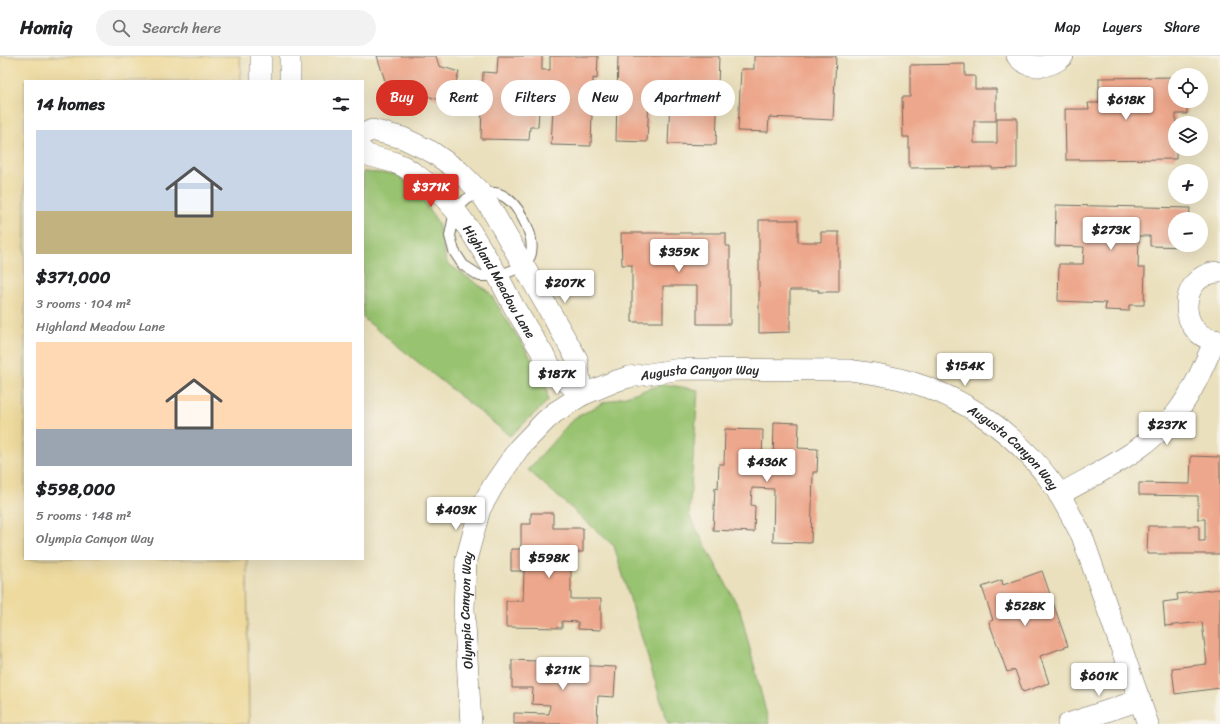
<!DOCTYPE html>
<meta charset="utf-8">
<style>
:root{--surface:#fff;--page:#f2f2f2;--text:#202124;--muted:#757577;--line:#e0e0e0;--accent:#d93025}
body{margin:0;font-family:Sriracha,sans-serif;background:var(--page);color:var(--text);height:100vh;display:flex;flex-direction:column;font-size:15px;white-space:nowrap}
*{box-sizing:border-box;margin:0}
p{font-size:13px;color:var(--muted)}
.icon{flex:none;width:22px;height:22px;fill:none;stroke:currentColor;stroke-width:2;stroke-linecap:round;stroke-linejoin:round}
.map{position:relative;flex:1;overflow:hidden}
.drawer{position:absolute;left:24px;top:24px;width:340px;height:480px;display:flex;flex-direction:column;background:var(--surface);border-radius:0px;box-shadow:0 4px 16px #0002}
.drawer>*{flex:none}
.guide{position:absolute;left:376px;top:24px;width:380px;height:36px;display:flex;gap:8px}
.buttons{position:absolute;left:1168px;top:12px;display:grid;gap:8px}
.buttons a{display:grid;place-items:center;width:40px;height:40px;border-radius:50%;background:var(--surface);box-shadow:0 4px 16px #0002;font-size:20px}
.price{position:absolute;translate:-50% -34px;padding:0 9px;border-radius:4px;background:#fff;color:#222;font-size:13px;line-height:26px;filter:drop-shadow(0 1px 2px #0008)}
.price::after{content:'';position:absolute;left:50%;top:24px;width:12px;height:9px;margin-left:-6px;background:inherit;clip-path:polygon(0 0,100% 0,50% 100%)}
.price.current{background:var(--accent);color:#fff}
ul{padding:0;list-style:none}
li{display:grid;align-content:center;gap:8px;height:212px;padding:0 12px}
li span{display:grid;place-items:center;height:124px;border-radius:0px;color:#555}
li>.icon{margin-inline-start:auto}
span .icon{width:72px;height:72px;fill:#fffc;stroke-width:1}
li b{font-size:17px}
h2{display:flex;justify-content:space-between;align-items:center;height:48px;padding:0 12px;font-size:17px}
.chip{padding:0 14px;border-radius:18px;background:var(--surface);box-shadow:0 4px 16px #0002;font-size:14px;line-height:36px}
.chip.current{background:var(--accent);color:#fff}
header{display:flex;align-items:center;gap:24px;box-sizing:border-box;height:56px;padding:0 20px;background:var(--surface);border-bottom:1px solid var(--line)}
header strong{font-size:19px}
nav{display:flex;gap:22px;margin-inline-start:auto;font-size:14px}
.search{width:280px;height:36px;background:var(--page);display:flex;align-items:center;gap:10px;box-sizing:border-box;padding:0 14px;border-radius:22px;color:var(--muted);font-size:15px}
.map>svg:first-child{display:block}
.green{fill:#98c36f;stroke:#62774d}
.sand{fill:#eeda9e;stroke:#8c8264}
.building{fill:#eda78c}
.lines{fill:none;stroke-linecap:round;stroke-linejoin:round}
.lane-casing{stroke:#6e6a5e;stroke-width:12}
.street-casing{stroke:#6e6a5e;stroke-width:22}
.lane{stroke:#fff;stroke-width:10}
.street{stroke:#fff;stroke-width:21}
.labels{text-anchor:middle;dominant-baseline:central;stroke-width:4;stroke-linejoin:round;paint-order:stroke}
.street-label{font-size:13px;fill:#2b2b2b;stroke:#f7f3e8}
</style>
<header>
<strong>Homiq</strong>
<div class="search"><svg class="icon" aria-label="search" viewBox="0 0 24 24"><circle cx="10" cy="10" r="6"/><path d="M15 15l6 6"/></svg>Search here</div>
<nav><a>Map</a><a>Layers</a><a>Share</a></nav>
</header>
<div class="map">
<svg width="1220" height="668" viewBox="0 0 1220 668">
<rect width="100%" height="100%" fill="#f7f3e8"/>
<filter id="ink" filterUnits="userSpaceOnUse"><feTurbulence type="fractalNoise" baseFrequency=".025" numOctaves="2"/><feDisplacementMap in="SourceGraphic" scale="8" xChannelSelector="R" yChannelSelector="G"/><feConvolveMatrix kernelMatrix="1 2 1 2 8 2 1 2 1" color-interpolation-filters="sRGB"/></filter>
<filter id="wash" filterUnits="userSpaceOnUse"><feTurbulence type="fractalNoise" baseFrequency=".012" numOctaves="4" result="noise"/><feDisplacementMap in="SourceGraphic" scale="16" xChannelSelector="R" yChannelSelector="G"/><feGaussianBlur stdDeviation="0.9" result="paint"/><feColorMatrix in="noise" values="0 0 0 0 0 0 0 0 0 0 0 0 0 0 0 0 0 1.4 0 .05"/><feComposite in="paint" operator="in"/></filter>
<g filter="url(#wash)">
<rect width="100%" height="100%" fill="#eae0bd"/>
<path class="green" d="M363,116L398,118L424,145L438,167L447,207L489,236L546,325L548,345L510,380L363,262Z
M664,328L698,334L689,459L740,554L769,668H668L614,490L528,414L573,363L603,347Z"/>
<path class="sand" d="M0,0H240L241,25H25V503H247L249,668H0Z"/>
<g id="blocks">
<path class="building" d="M377,0H436L439,10L459,16L450,47L430,41L426,38L414,34L408,28L388,34Z
M498,0H542V14H550V0H598L597,23L593,22L591,90L551,89L553,53H539L538,71H530L529,84L481,83L483,16L497,17Z
M618,0H719L716,89L668,88L670,44H649L647,86L616,85Z
M754,0H836L833,64L769,61L768,76L738,75L741,13H754Z
M965,8V20H975V33H996V65H974V87H997V62H1017V112L992,113V111L909,112V81H903L902,41H910V9Z
M1175,21V45H1187V58H1176L1175,93H1176V103L1066,104L1065,53H1089L1088,47H1099V22Z
M1056,149L1190,152L1189,163H1175V189H1189V191L1150,190V180H1139L1138,212H1145L1144,249H1129V255L1105,254L1106,247L1058,245L1059,208H1083L1084,191L1055,190Z
M759,164H798V186H821V176H839V236H818L819,234H790V276L759,277Z
M621,177H726V190H730V268H697V230H663V266H632V209H622Z
M774,366L799,367L798,392L818,393L817,416H813L811,487L773,486L774,433L752,432L751,449L755,450L754,476L713,474L715,432L718,433L719,408H724L725,373L763,374L762,408H773Z
M1191,400L1220,401V498H1147L1148,470H1199V485H1205V463H1198V440L1139,439V427L1190,428Z
M531,457H553V472H583V496H567V512H571V543H601V574L578,573V566L562,565V572L506,571V545H523L524,515H511V493H521V468H531Z
M1042,515L1068,590L1040,600L1049,627L1023,636L1015,614L1007,616L989,566L993,564L982,531L1002,524L1003,529Z
M1219,533L1220,535V632L1175,638L1172,612L1207,608L1202,566L1165,570L1163,546L1178,544L1177,538Z
M512,604L558,606L557,620H571V609L616,611L614,641L598,640L597,668H514V657L549,658L550,649L532,648L533,632H512Z"/>
</g>
</g>
<g filter="url(#ink)">
<use href="#blocks" fill-opacity="0" stroke="#6e6a5e" stroke-width="1"/>
<g class="lines">
<g class="lane-casing">
<path id="lane" d="M480,136C486,137 493,136 499,138C517,144 535,178 531,197C531,201 526,206 524,210L498,220H480L463,209L454,195L450,180L455,154L467,143Z"/>
</g>
<g class="street-casing">
<g id="street">
<path d="M1017,0C1029,15 1051,12 1063,0"/>
<path d="M261,25V0"/>
<path d="M290,25V0"/>
<path d="M363,78L372,74L403,82L432,96L459,115L480,136L493,156L577,303L582,339"/>
<path id="s1" d="M363,95L367,99L393,106L403,110L415,118L439,136L455,154L471,176L498,220L514,251L553,314L582,339"/>
<path d="M1220,216C1176,217 1176,283 1220,285"/>
<path d="M1059,439C1100,415 1149,394 1178,355C1194,334 1204,309 1215,284"/>
<path id="s2" d="M471,668L464,553L466,504L480,453L493,430L519,392L545,365L554,357L582,339L616,325L629,321L681,313L850,314C868,317 886,319 904,324C963,340 1016,377 1052,427C1063,443 1072,462 1082,480L1148,668"/>
<path d="M1068,668L1140,644"/>
</g>
</g>
<use href="#lane" class="lane"/>
<use href="#street" class="street"/>
</g>
</g>
<g class="labels">
<g class="street-label">
<text stroke="none"><textPath href="#s1" startOffset="196">Highland Meadow Lane</textPath></text>
<text stroke="none"><textPath href="#s2" startOffset="494">Augusta Canyon Way</textPath></text>
<text stroke="none"><textPath href="#s2" startOffset="830">Augusta Canyon Way</textPath></text>
<text stroke="none"><textPath href="#s2" startOffset="114">Olympia Canyon Way</textPath></text>
</g>
</g>
</svg>
<div class="buttons">
<a><svg class="icon" aria-label="locate" viewBox="0 0 24 24"><circle cx="12" cy="12" r="6"/><path d="M12 2v4M12 18v4M2 12h4M18 12h4"/></svg></a>
<a><svg class="icon" aria-label="layers" viewBox="0 0 24 24"><path d="M12 4l9 5-9 5-9-5zM3 14l9 5 9-5"/></svg></a>
<a>+</a>
<a>−</a>
</div>
<b class="price" style="left:1126px;top:65px">$618K</b>
<b class="price current" style="left:431px;top:152px">$371K</b>
<b class="price" style="left:1111px;top:195px">$273K</b>
<b class="price" style="left:679px;top:217px">$359K</b>
<b class="price" style="left:565px;top:248px">$207K</b>
<b class="price" style="left:965px;top:331px">$154K</b>
<b class="price" style="left:557px;top:339px">$187K</b>
<b class="price" style="left:1167px;top:390px">$237K</b>
<b class="price" style="left:767px;top:427px">$436K</b>
<b class="price" style="left:456px;top:475px">$403K</b>
<b class="price" style="left:549px;top:523px">$598K</b>
<b class="price" style="left:1025px;top:571px">$528K</b>
<b class="price" style="left:563px;top:635px">$211K</b>
<b class="price" style="left:1099px;top:641px">$601K</b>
<div class="guide">
<a class="chip current">Buy</a>
<a class="chip">Rent</a>
<a class="chip">Filters</a>
<a class="chip">New</a>
<a class="chip">Apartment</a>
</div>
<section class="drawer">
<h2>14 homes<svg class="icon" aria-label="filters" viewBox="0 0 24 24"><path d="M4 7h16M4 17h16"/><circle cx="9" cy="7" r="2"/><circle cx="15" cy="17" r="2"/></svg></h2>
<ul>
<li><span style="background:linear-gradient(#c9d6e8 65%,#c2b280 0)"><svg class="icon" aria-label="home" viewBox="0 0 24 24"><path d="M3 11l9-7 9 7M6 9v11h12V9"/></svg></span><div><b>$371,000</b><p>3 rooms · 104 m²</p><p>Highland Meadow Lane</p></div></li>
<li><span style="background:linear-gradient(#ffd9b3 70%,#9aa5b1 0)"><svg class="icon" aria-label="home" viewBox="0 0 24 24"><path d="M3 11l9-7 9 7M6 9v11h12V9"/></svg></span><div><b>$598,000</b><p>5 rooms · 148 m²</p><p>Olympia Canyon Way</p></div></li>
</ul>
</section>
</div>
